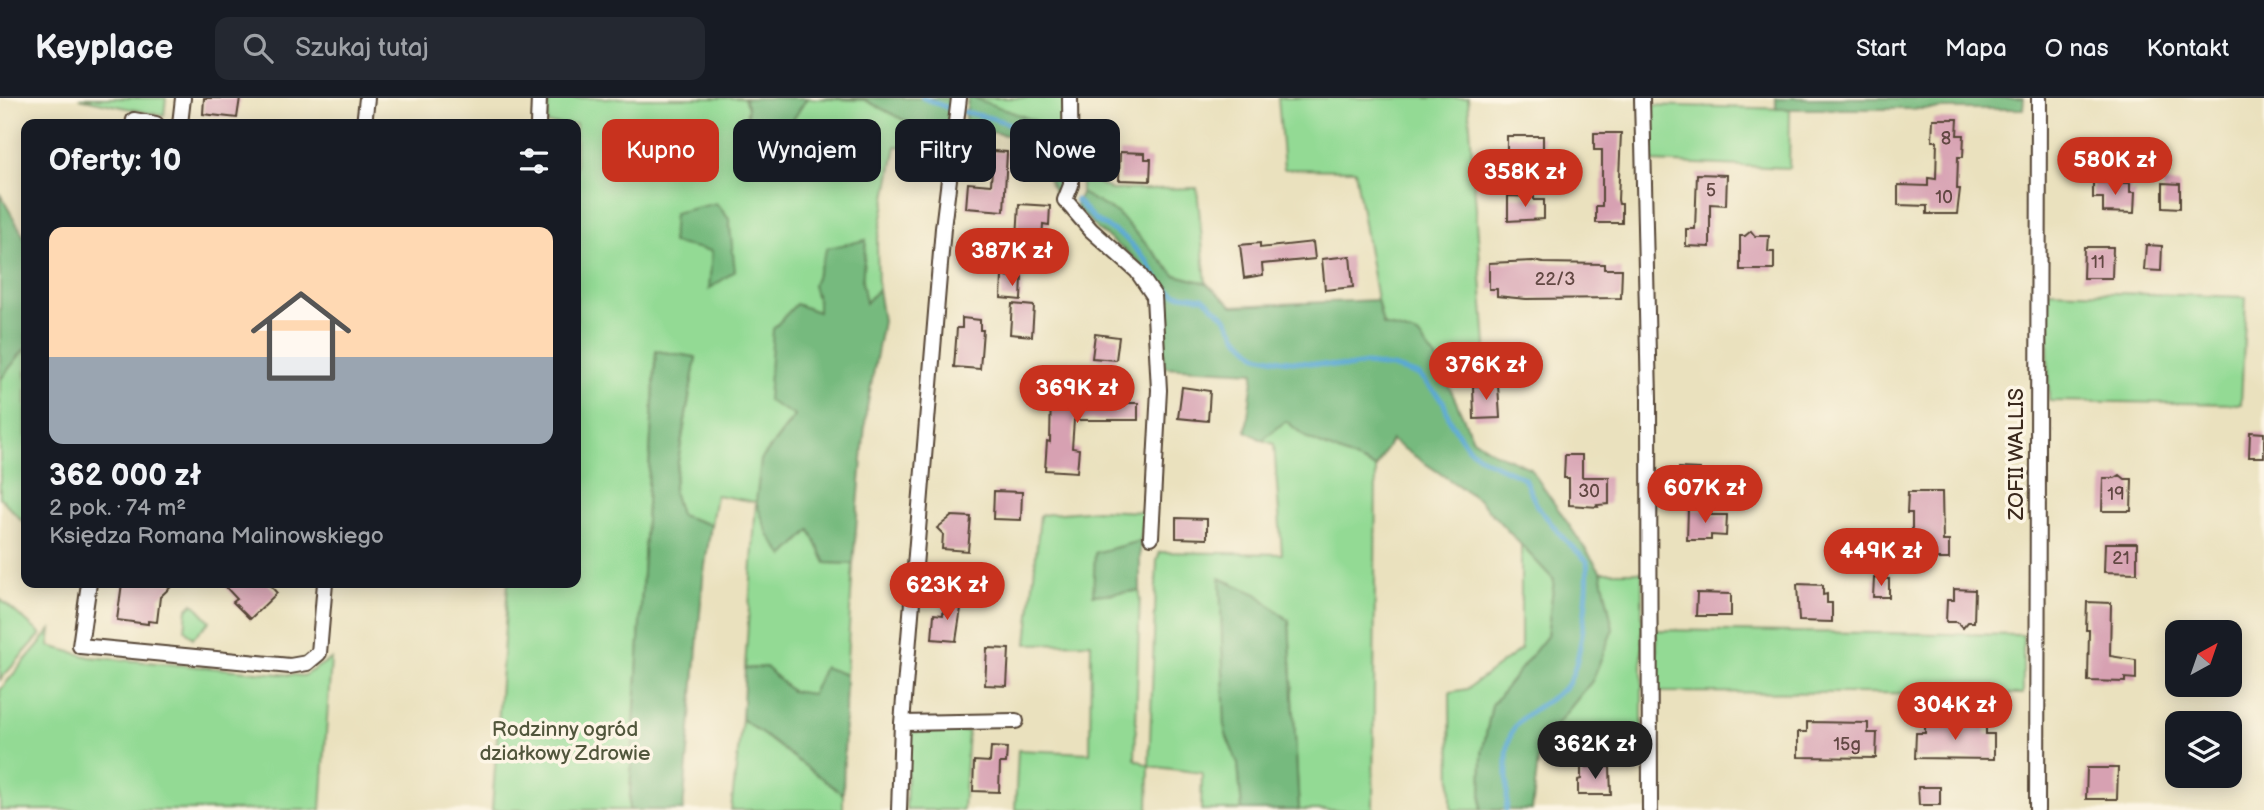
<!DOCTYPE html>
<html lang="pl">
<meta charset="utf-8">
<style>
:root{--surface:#171b24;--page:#242831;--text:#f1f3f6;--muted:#9ea1a6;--line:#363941;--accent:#c8321e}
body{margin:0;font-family:"Balsamiq Sans",sans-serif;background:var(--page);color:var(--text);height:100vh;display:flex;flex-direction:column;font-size:26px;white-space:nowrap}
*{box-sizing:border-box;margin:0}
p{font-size:23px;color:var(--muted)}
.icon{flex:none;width:38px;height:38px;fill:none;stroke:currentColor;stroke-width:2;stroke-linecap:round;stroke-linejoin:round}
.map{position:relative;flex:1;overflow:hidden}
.drawer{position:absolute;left:21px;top:21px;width:560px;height:469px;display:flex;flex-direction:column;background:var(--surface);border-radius:14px;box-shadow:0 4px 18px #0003}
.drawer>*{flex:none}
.top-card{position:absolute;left:602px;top:21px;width:665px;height:63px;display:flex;gap:14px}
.needle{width:46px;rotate:40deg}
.fabs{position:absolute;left:2165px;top:522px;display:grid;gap:14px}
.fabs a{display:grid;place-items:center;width:77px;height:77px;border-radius:14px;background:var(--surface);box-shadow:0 4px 18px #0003;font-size:35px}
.price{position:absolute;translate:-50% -60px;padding:0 16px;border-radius:24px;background:var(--accent);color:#fff;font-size:23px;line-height:46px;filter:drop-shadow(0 2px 4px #0008)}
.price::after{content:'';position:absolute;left:50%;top:42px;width:21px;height:16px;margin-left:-10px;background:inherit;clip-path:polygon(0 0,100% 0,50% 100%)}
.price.selected{background:#222;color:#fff}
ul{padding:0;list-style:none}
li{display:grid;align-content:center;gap:14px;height:371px;padding:0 28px}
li+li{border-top:2px solid var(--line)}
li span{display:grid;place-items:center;height:217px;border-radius:14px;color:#555}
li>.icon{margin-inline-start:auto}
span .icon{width:126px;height:126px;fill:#fffc;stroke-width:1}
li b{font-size:30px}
h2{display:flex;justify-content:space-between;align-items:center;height:84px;padding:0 28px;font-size:30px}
.pill{padding:0 24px;border-radius:14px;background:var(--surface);box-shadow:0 4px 18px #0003;font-size:24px;line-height:63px}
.pill.selected{background:var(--accent);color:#fff}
header{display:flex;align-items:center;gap:42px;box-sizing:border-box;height:98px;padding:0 35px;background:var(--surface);border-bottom:2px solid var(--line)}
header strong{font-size:33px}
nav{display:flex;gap:38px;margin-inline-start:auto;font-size:24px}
.search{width:490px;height:63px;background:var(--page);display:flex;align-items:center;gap:18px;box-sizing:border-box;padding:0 24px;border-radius:14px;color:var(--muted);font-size:26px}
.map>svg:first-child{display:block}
.green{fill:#93da94;stroke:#678259;stroke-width:2}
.forest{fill:#76ba7e;stroke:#58724e;stroke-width:2}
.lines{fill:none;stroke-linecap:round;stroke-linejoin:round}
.stream{stroke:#5aa9d3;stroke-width:5}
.building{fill:#d7a1b2}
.street-casing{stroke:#554536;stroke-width:18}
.street{stroke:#fff;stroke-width:14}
.labels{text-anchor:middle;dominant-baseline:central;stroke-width:7;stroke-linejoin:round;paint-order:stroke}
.number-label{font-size:18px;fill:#624843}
.street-label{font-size:21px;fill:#3b2a1e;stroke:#fcf5e5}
.park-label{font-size:21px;fill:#51563c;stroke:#fcf5e5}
</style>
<header>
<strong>Keyplace</strong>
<div class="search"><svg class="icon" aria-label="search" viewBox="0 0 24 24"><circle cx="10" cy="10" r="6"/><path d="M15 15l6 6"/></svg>Szukaj tutaj</div>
<nav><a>Start</a><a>Mapa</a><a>O nas</a><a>Kontakt</a></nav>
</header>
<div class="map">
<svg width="2264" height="712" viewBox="0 0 2264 712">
<rect width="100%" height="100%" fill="#fcf5e5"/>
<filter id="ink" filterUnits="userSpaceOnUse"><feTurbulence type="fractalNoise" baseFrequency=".0143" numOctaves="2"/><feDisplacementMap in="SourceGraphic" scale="14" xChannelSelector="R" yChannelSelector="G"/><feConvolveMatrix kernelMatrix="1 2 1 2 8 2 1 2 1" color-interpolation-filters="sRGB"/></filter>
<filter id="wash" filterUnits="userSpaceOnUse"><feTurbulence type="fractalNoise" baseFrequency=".00686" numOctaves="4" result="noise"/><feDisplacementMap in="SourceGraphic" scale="28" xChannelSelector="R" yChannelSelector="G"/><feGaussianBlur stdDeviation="1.57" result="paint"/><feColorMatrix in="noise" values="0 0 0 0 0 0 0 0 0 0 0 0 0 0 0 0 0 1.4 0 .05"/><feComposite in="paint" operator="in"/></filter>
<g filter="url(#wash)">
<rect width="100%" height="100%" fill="#eae1be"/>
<path class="green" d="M79,0H166L164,18L155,16Z
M549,0H744L748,10L738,68L762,69L807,0L865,2L944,42L942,55L896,48L877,146L878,191L866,206L862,184L866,142L813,187L818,204L819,215L795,317L761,362L784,458L810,432L826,465L853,466L846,577L824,570L813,597L791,593L766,569L745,571L756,404L716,397L711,427L680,417L673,393L696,259L656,253L629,712H492L508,485H576V26H547Z
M975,0H1064L1065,56Z
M1278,0H1468L1487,261L1438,264L1418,237L1383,227L1377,202L1355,72L1284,71Z
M1648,7L1790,11L1789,70L1652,64Z
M1081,76L1111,92L1197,90L1206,185L1175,177L1117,115L1081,95Z
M2047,193L2246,199L2241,306L2049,303Z
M26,249V427L0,399V282Z
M1286,323L1308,341L1376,370L1373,712H1299L1289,523L1225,634L1238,666L1242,712H1201L1202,675L1149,668L1148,712H1015L1018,652L1090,655L1091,545L1027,546L1040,417L1096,412L1145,414L1140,443L1095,455L1094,497L1140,493L1135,661L1149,668L1157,462L1160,454L1282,456L1274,346L1262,342Z
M1521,447L1554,482L1547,538L1492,607L1482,656L1481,712H1451L1450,594L1467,591L1521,551Z
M1601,474H1642V650L1540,647L1592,583L1613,531Z
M0,501L41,536L0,582Z
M193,505L210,523L193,540L185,532L187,511Z
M51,532L49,548L90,559L303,578L331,561L321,712H0V592Z
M1656,532L2023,537V596L1658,594Z
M742,621L843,696V712H731Z
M968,633L963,712H906L908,634Z"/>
<path class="forest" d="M744,0H807L762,69H738L748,10Z
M823,0H950L948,24L921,31L865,2Z
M968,0H974L1036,23L1065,56L1066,78L1058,103L1035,50L1022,40L964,29Z
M1776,0H2024L2023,11H1776Z
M1081,95L1117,115L1175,177L1206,185L1233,208L1377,202L1383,227L1418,237L1438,264L1473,341L1493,354L1530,370L1601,474L1613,531L1592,583L1540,647L1532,712H1481L1482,656L1492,607L1547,538L1554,482L1479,402L1391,342L1376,370L1308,341L1286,323L1262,342L1246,333L1254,274L1164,269L1162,213L1158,196L1138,163L1097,131L1075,108Z
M0,96L26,142V249L0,282Z
M716,105L729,121L735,173L709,191L712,153L672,145L674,115Z
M866,142L862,184L866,205L878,191L883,223L866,315L853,466L826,465L810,432L784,458L769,438L756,404L761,362L795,318L768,303L773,231L796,206L818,214V204L813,187L827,150Z
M656,253L696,259L673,393L680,417L711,427L703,481L683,712H629Z
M1140,443V493L1093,497L1095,455Z
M1220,480L1257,496L1289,523L1299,712H1242L1238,666L1225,634Z
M766,569L791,593L812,596L824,569L846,577L843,696L742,621L745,571Z"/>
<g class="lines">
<path class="stream" d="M923,0L951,11
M964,14C989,19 1021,25 1039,46C1049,57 1056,76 1062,89
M1076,102L1095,122L1124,139L1147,163L1161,188L1175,196L1204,200L1226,220L1238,239L1257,257L1281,262L1347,269L1366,266L1392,269L1419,277L1443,303L1451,325L1468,350L1485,362L1524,380L1537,408L1565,442L1587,463C1589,487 1582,570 1566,588C1551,604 1523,614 1513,632C1502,651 1510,690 1506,712"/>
</g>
<g id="blocks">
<path class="building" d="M204,0H240L237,20L203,16Z
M1933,21H1958L1957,37H1964L1963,59H1958L1957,91H1960L1957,116H1927V108L1898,107V87L1928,88V80L1936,81L1937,43H1932Z
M1594,35H1621L1618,102L1619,106H1622V125H1596V108H1602V52H1594Z
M1507,38H1543V56H1533V67H1515V56H1507Z
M993,53L1007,54L1004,113L966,110L968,85L991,87Z
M1120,54L1145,55V61H1151L1150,83L1119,82Z
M1697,76L1727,77L1726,107L1710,106V149L1686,148V131H1695Z
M2093,84L2130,85V94H2135L2134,115L2103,114V100H2093Z
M2163,85L2180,86V110L2163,109Z
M1508,98L1534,99V102H1544V121L1508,123Z
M1019,106L1050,108L1049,127L1043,126L1042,143L1017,141Z
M1751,133L1755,138H1769L1768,154H1774V172H1740V138H1745Z
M1313,144L1315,161L1262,166L1263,177L1244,180L1240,147L1260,145V150Z
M2146,147L2162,148L2161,173L2144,172Z
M2084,149H2113L2112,180H2083Z
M1350,158L1353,189L1325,192L1322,161Z
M1533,163L1543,165L1604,166V171H1622L1621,200L1526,201L1497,198V191H1489V165Z
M1002,178L1022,179L1021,202L1001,200Z
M1012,206L1034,208L1032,238L1010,236Z
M962,220L980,222V232H983L980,271L954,269L957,230H962Z
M1095,236L1119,239L1116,262L1092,260Z
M1498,287L1500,320L1474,321L1473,288Z
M1182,289L1210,293L1208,323L1178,320Z
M1051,293L1085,294V305H1138V322H1074L1072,350L1079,351L1077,374L1045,372L1047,343L1050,344Z
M2250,334L2264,335V359H2249Z
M1565,357H1582V379H1609V406L1597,407L1598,409L1569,407V380H1564Z
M1679,370L1700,371V388H1679Z
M2120,377L2125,381H2132L2131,413H2102L2103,380H2115Z
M994,393L1022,394L1021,422L993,421Z
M1908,394H1942L1943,443H1949V461H1919L1920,444H1912V415H1907Z
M1688,411L1711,412V417H1727L1726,438L1711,437V442H1687Z
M952,418L971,419L968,453L942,451L943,436L937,430Z
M1176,420L1207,421V441L1176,440Z
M2105,445H2137V475L2104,474Z
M1874,480L1889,481V499H1873Z
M122,485H175L160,499L157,524L148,523V526L117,522Z
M222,485H268L277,495L250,521L233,504L237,501Z
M1797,486L1823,487V497L1827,496V505H1832V524L1799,523Z
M1954,491L1975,492L1974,524H1968L1963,530L1957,524H1946L1947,502H1954Z
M1697,495L1731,496V518H1696Z
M944,503L962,504L956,543L932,541L934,516L943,517Z
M2087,504L2111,505L2110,558L2136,562V581L2125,580V584L2088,583L2089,532H2086Z
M987,550L1009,551L1007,588L985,587Z
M1807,624L1868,625V635H1877L1876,660L1798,659V634H1807Z
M1925,625L1986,626V636H1994V661L1915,660L1916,635H1925Z
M991,649L1007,650L1006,665H1000L999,694L973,693L974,663L990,664Z
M1581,669H1610L1611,697H1578V682L1581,681Z
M2087,670H2118L2117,701H2086Z
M1918,689H1940V707H1919Z"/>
</g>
</g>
<g filter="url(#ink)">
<use href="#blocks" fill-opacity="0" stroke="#554536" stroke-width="2"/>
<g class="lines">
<g class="street-casing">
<path id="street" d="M1070,0L1071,87L1065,102L1091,132L1137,173L1154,198L1159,292L1151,439
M1642,0L1649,300L1650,712
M133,26L134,22L156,26
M180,26L183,0
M364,26L367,0
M538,26L539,0
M89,485L80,548L290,568L307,565L319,555L325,485
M902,625L1016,623
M899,712L902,625L943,130L959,0
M2037,712L2039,0"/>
</g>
<use href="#street" class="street"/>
</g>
</g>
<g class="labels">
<g class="number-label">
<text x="1946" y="40">8</text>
<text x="1711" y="92">5</text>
<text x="1944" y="99">10</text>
<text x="2098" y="164">11</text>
<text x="1555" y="181">22/3</text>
<text x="1589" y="393">30</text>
<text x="2116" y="396">19</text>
<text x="2121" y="460">21</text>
<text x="1847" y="646">15g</text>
</g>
<g class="street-label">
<text transform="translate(2016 356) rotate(-90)">ZOFII WALLIS</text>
</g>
<g class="park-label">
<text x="565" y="631">Rodzinny ogród<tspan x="565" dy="24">działkowy Zdrowie</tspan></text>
</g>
</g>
</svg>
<div class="fabs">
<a><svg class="needle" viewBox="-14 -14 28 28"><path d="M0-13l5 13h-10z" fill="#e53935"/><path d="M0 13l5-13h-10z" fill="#9ea1a6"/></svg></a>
<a><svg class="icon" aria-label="layers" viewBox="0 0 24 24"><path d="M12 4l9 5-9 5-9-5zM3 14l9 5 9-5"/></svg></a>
</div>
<b class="price" style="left:2115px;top:99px">580K zł</b>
<b class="price" style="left:1525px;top:111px">358K zł</b>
<b class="price" style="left:1012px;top:190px">387K zł</b>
<b class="price" style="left:1486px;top:304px">376K zł</b>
<b class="price" style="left:1077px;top:327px">369K zł</b>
<b class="price" style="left:1705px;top:427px">607K zł</b>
<b class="price" style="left:1881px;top:490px">449K zł</b>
<b class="price" style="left:947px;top:524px">623K zł</b>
<b class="price" style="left:1955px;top:644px">304K zł</b>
<b class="price selected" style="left:1595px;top:683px">362K zł</b>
<div class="top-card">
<a class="pill selected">Kupno</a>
<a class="pill">Wynajem</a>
<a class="pill">Filtry</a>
<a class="pill">Nowe</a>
</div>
<section class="drawer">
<h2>Oferty: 10<svg class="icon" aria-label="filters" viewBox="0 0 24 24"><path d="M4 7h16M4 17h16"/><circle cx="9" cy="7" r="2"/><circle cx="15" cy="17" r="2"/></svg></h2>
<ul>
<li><span style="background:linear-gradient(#ffd9b3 60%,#9aa5b1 0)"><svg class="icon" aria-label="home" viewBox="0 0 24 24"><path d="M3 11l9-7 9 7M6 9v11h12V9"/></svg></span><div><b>362 000 zł</b><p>2 pok. · 74 m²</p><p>Księdza Romana Malinowskiego</p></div></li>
</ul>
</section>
</div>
